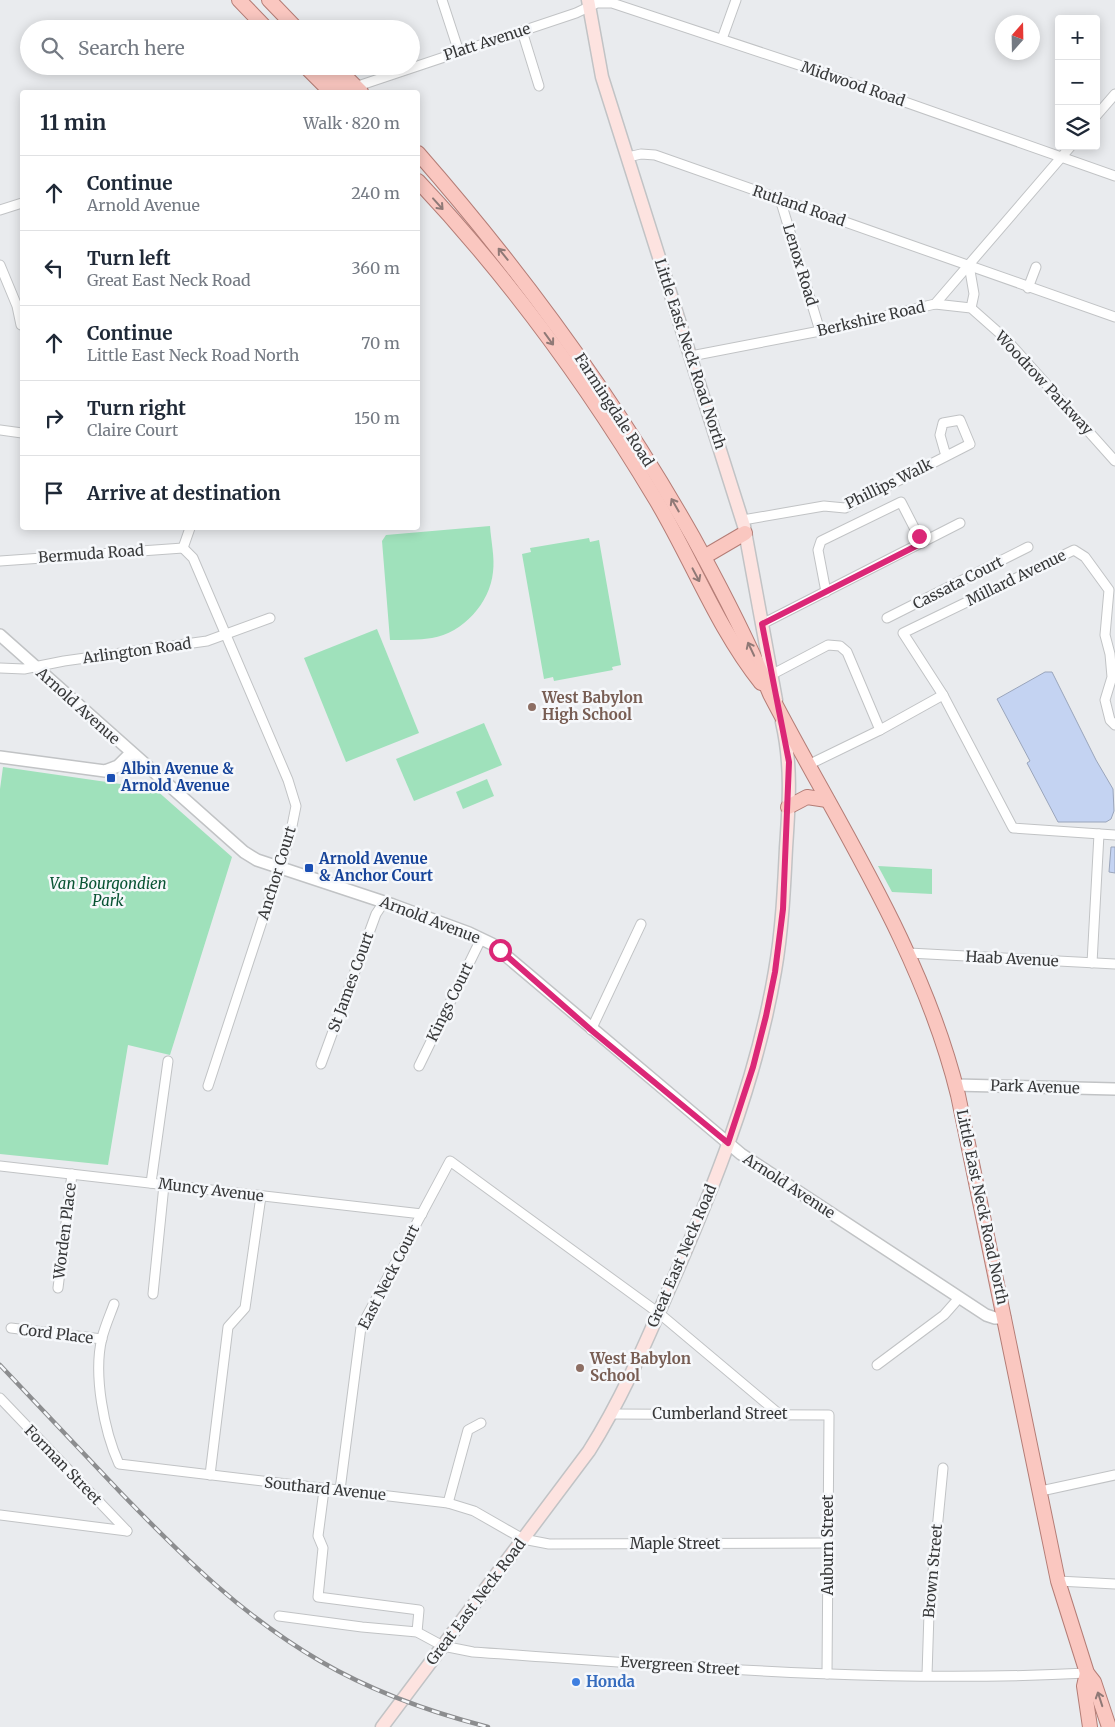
<!DOCTYPE html>
<html lang="en">
<head>
<meta charset="utf-8">
<style>
  body { margin:0; font-family:Merriweather,serif; background:#f2f2f3; color:#1f2937 }
  .controls { position:absolute; right:15px; top:15px; display:grid; overflow:hidden; border-radius:5px; box-shadow:0 2px 12px #0003 }
  .controls button { width:45px; height:45px; display:grid; place-items:center; padding:0; border:0; border-bottom:1px solid #e0e1e3; background:#fff; color:#1f2937; font:25px sans-serif }
  .compass { position:absolute; left:995px; top:15px; width:45px; height:45px; border-radius:50%; background:#fff; box-shadow:0 2px 12px #0003; rotate:20deg }
  .stop { position:absolute; width:15px; height:15px; margin:-11px; border:4px solid #db2777; border-radius:50%; background:#fff }
  .stop.end { background:#db2777; border-color:#fff; box-shadow:0 1px 5px #0008 }
  .list { margin:0; padding:0; list-style:none }
  h2 { display:flex; justify-content:space-between; align-items:center; height:65px; margin:0; padding:0 20px; font-size:21px }
  h2 small { font-size:16px; font-weight:400; color:#747a83 }
  .list li { display:grid; grid-template-columns:32px 1fr auto; gap:15px; align-items:center; box-sizing:border-box; height:75px; padding:0 20px; border-top:1px solid #e0e1e3 }
  .list b { display:block; font-size:19px; white-space:nowrap }
  .list p { margin:0; font-size:16px; white-space:nowrap; color:#747a83 }
  .list em { font-size:16px; font-style:normal; color:#747a83 }
  .icon { flex:none; width:28px; height:28px; fill:none; stroke:currentColor; stroke-width:2; stroke-linecap:round; stroke-linejoin:round }
  .map { position:relative; flex:none; width:1115px; height:1727px; overflow:hidden }
  .search { position:absolute; background:#fff; box-shadow:0 2px 12px #0003; left:20px; top:20px; width:400px; height:55px; display:flex; align-items:center; gap:12px; box-sizing:border-box; padding:0 18px; border-radius:28px; color:#747a83; font-size:19px }
  .panel { position:absolute; background:#fff; box-shadow:0 2px 12px #0003; left:20px; top:90px; width:400px; height:440px; border-radius:5px }
  .map>svg:first-child { display:block }
  .green { fill:#9fe1bb }
  .water { fill:#c4d3f2; stroke:#9aa5bb }
  .lines { fill:none; stroke-linecap:round; stroke-linejoin:round }
  .minor-casing { stroke:#c1c3c5; stroke-width:11 }
  .tertiary-casing { stroke:#c1c3c5; stroke-width:14 }
  .secondary-casing { stroke:#c1c3c5; stroke-width:15 }
  .primary-casing { stroke:#b47d76; stroke-width:16 }
  .minor { stroke:#fff; stroke-width:9 }
  .tertiary { stroke:#fff; stroke-width:11 }
  .secondary { stroke:#fde3e0; stroke-width:12 }
  .primary { stroke:#fac7c0; stroke-width:14 }
  .rail-casing { stroke:#8c8d8f; stroke-width:4.5 }
  .rail { stroke:#f6f8fb; stroke-width:2.5; stroke-dasharray:8; stroke-linecap:butt }
  .oneway { stroke:#8f7976 }
  .route { stroke:#db2777; stroke-width:6 }
  .education-dot { fill:#8d6e63; stroke:#f6f8fb; stroke-width:2 }
  .transit-dot { fill:#1a4fb4; stroke:#f6f8fb; stroke-width:2 }
  .shop-dot { fill:#3f7fe0; stroke:#f6f8fb; stroke-width:2 }
  .labels { text-anchor:middle; stroke-width:5; stroke-linejoin:round; paint-order:stroke }
  .street-label { font-size:15px; fill:#38393a; stroke:#f6f8fb }
  .education-label { font-size:15px; font-weight:bold; fill:#785e54; stroke:#f6f8fb; text-anchor:start }
  .transit-label { font-size:15px; font-weight:bold; fill:#164399; stroke:#f6f8fb; text-anchor:start }
  .park-label { font-size:15px; font-style:italic; fill:#085333; stroke:#f6f8fb }
  .shop-label { font-size:15px; font-weight:bold; fill:#366cbe; stroke:#f6f8fb; text-anchor:start }
</style>
</head>
<body>
<div class="map">
<svg width="1115" height="1727" viewBox="0 0 1115 1727">
  <rect width="100%" height="100%" fill="#e9ebee"/>
  <!-- green -->
  <g class="green">
    <path d="M490,526C491,541 495,558 493,572C490,603 463,633 432,638C419,640 404,640 390,640L382,541L386,535Z"/>
    <path d="M589,538L590,542L599,540L621,665L612,667L613,670L554,681L553,677L544,679L522,554L531,552L530,548Z"/>
    <path d="M377,629L419,733L346,762L304,658Z"/>
    <path d="M484,723L502,765L414,801L396,759Z"/>
    <path d="M3,767L155,789L232,857L170,1055L128,1045L108,1165L0,1154V789Z"/>
    <path d="M487,779L494,796L463,809L456,792Z"/>
    <path d="M878,866L932,869V894L892,892Z"/>
  </g>
  <!-- water -->
  <g class="water">
    <path d="M1045,672H1052L1096,760L1113,789L1114,811L1111,819L1106,822H1058L1027,763L1030,761L997,699Z"/>
    <path d="M1111,847H1115V873L1109,872Z"/>
  </g>
  <g class="lines">
    <!-- minor casing -->
    <g class="minor-casing">
      <g id="minor">
        <path d="M442,0L459,52"/>
        <path d="M522,31L539,86"/>
        <path d="M722,39L736,0"/>
        <path d="M352,88L576,13L597,3H612L814,70L1115,176"/>
        <path d="M1096,116L1115,94"/>
        <path d="M628,157L641,154L655,155L1115,317"/>
        <path d="M780,199L820,331"/>
        <path d="M0,210L22,203"/>
        <path d="M0,265L17,306L21,325"/>
        <path d="M969,265L974,294L971,308"/>
        <path d="M1028,288L1036,267"/>
        <path d="M935,304L971,308L1006,339L1115,461"/>
        <path d="M691,356L820,331L935,304L1071,146"/>
        <path d="M0,430L22,433"/>
        <path d="M743,520L824,506L845,508L970,444L960,420L943,423L940,435L946,456"/>
        <path d="M183,548L193,558L288,780L296,806L290,836L208,1086"/>
        <path d="M183,548L190,528"/>
        <path d="M0,561L183,548"/>
        <path d="M826,592L818,550L821,541L901,502L922,543"/>
        <path d="M887,618L1028,547"/>
        <path d="M762,624L960,523"/>
        <path d="M0,668L24,669L64,661L207,641L270,618"/>
        <path d="M771,675L828,645L840,646L847,652L880,730"/>
        <path d="M1115,725L1110,720L1105,700L1112,677L1110,654L1105,635L1109,590L1085,557L1074,550L903,633L943,695L1013,828L1115,835"/>
        <path d="M808,765L880,730L943,695"/>
        <path d="M909,953L1115,964"/>
        <path d="M1092,963L1099,834"/>
        <path d="M591,1030L641,924"/>
        <path d="M321,1064L376,914L384,902"/>
        <path d="M419,1066L481,939"/>
        <path d="M0,1166L422,1214"/>
        <path d="M151,1183L168,1061"/>
        <path d="M58,1288L72,1174"/>
        <path d="M153,1294L164,1185"/>
        <path d="M114,1304C110,1315 105,1326 102,1338C93,1374 104,1431 119,1464L448,1503L474,1511L523,1539L549,1544L828,1543"/>
        <path d="M11,1328L102,1339"/>
        <path d="M877,1365L944,1315L959,1298"/>
        <path d="M0,1398L127,1531"/>
        <path d="M612,1414L829,1415L827,1674"/>
        <path d="M210,1475L228,1327L245,1308L261,1196"/>
        <path d="M324,1490L318,1536L323,1548L318,1597L419,1610L417,1632"/>
        <path d="M340,1490L361,1327L450,1161L660,1314L779,1414"/>
        <path d="M1041,1491L1115,1475"/>
        <path d="M448,1503L468,1430L481,1423"/>
        <path d="M0,1515L127,1531"/>
        <path d="M1058,1581L1115,1584"/>
        <path d="M279,1616L362,1627L417,1632L443,1646L473,1652C677,1666 882,1684 1087,1673"/>
        <path d="M927,1675L929,1613L943,1468"/>
      </g>
    </g>
    <!-- tertiary casing -->
    <g class="tertiary-casing">
      <g id="tertiary">
        <path d="M0,635L244,852L257,860L393,905L469,933L492,944L741,1154L986,1315L995,1318H1005"/>
        <path d="M0,757L105,771L118,766L131,753"/>
        <path d="M955,1085L1115,1089"/>
      </g>
    </g>
    <!-- secondary casing -->
    <g class="secondary-casing">
      <g id="secondary">
        <path d="M588,0L602,77L744,526L776,700"/>
        <path d="M382,1727L589,1451C620,1402 643,1349 666,1296C712,1192 756,1084 775,971C782,931 784,890 786,848C789,805 792,764 782,722"/>
      </g>
    </g>
    <!-- primary casing -->
    <g class="primary-casing">
      <g id="primary">
        <path d="M239,0L267,29"/>
        <path d="M269,0L297,29"/>
        <path d="M305,66L331,92"/>
        <path d="M320,66L345,92"/>
        <path d="M335,66L361,92"/>
        <path d="M418,153C522,272 615,399 693,537C721,588 748,639 770,694C838,825 922,949 958,1095L1058,1581L1087,1673L1094,1682L1109,1727"/>
        <path d="M418,181C509,278 588,386 656,500C692,560 717,628 761,683"/>
        <path d="M704,557L745,533"/>
        <path d="M788,807L807,797L827,800"/>
        <path d="M1087,1673L1084,1686L1090,1727"/>
      </g>
    </g>
    <!-- minor -->
    <use href="#minor" class="minor"/>
    <!-- tertiary -->
    <use href="#tertiary" class="tertiary"/>
    <!-- secondary -->
    <use href="#secondary" class="secondary"/>
    <!-- primary -->
    <use href="#primary" class="primary"/>
    <!-- rail casing -->
    <g class="rail-casing">
      <path id="rail" d="M0,1365C41,1408 81,1451 122,1494C183,1557 244,1617 320,1661C373,1692 430,1712 488,1727"/>
    </g>
    <!-- rail -->
    <use href="#rail" class="rail"/>
  </g>
  <!-- one-way arrows -->
  <defs><path id="oneway-shaft" d="M-6 0H5M1.5-3L5.5 0L1.5 3" fill="none" stroke-width="1.6" stroke-linecap="round" stroke-linejoin="round" transform="scale(1.25)"/></defs>
  <g class="oneway">
    <use href="#oneway-shaft" transform="translate(438 204) rotate(48)"/>
    <use href="#oneway-shaft" transform="translate(503 254) rotate(-129)"/>
    <use href="#oneway-shaft" transform="translate(549 339) rotate(54)"/>
    <use href="#oneway-shaft" transform="translate(675 505) rotate(-120)"/>
    <use href="#oneway-shaft" transform="translate(696 575) rotate(62)"/>
    <use href="#oneway-shaft" transform="translate(751 649) rotate(-115)"/>
    <use href="#oneway-shaft" transform="translate(1100 1699) rotate(-108)"/>
  </g>
  <g class="lines">
    <!-- route -->
    <path class="route" d="M500,950L591,1030L728,1143L753,1067L766,1016L775,972L783,909L789,762L762,624L922,543L919,536"/>
  </g>
  <!-- markers -->
  <g class="education-dot">
    <circle cx="532" cy="707" r="5"/>
    <circle cx="580" cy="1368" r="5"/>
  </g>
  <g class="transit-dot">
    <rect x="106" y="773" width="10" height="10" rx="2.5"/>
    <rect x="304" y="863" width="10" height="10" rx="2.5"/>
  </g>
  <circle class="shop-dot" cx="576" cy="1682" r="5"/>
  <g class="labels">
    <!-- street labels -->
    <g class="street-label">
      <text transform="translate(487 42) rotate(-18)" y="5">Platt Avenue</text>
      <text transform="translate(853 84) rotate(19)" y="5">Midwood Road</text>
      <text transform="translate(799 206) rotate(19)" y="5">Rutland Road</text>
      <text transform="translate(800 265) rotate(73)" y="5">Lenox Road</text>
      <text transform="translate(871 319) rotate(-13)" y="5">Berkshire Road</text>
      <text transform="translate(690 354) rotate(72)" y="5">Little East Neck Road North</text>
      <text transform="translate(1044 383) rotate(47)" y="5">Woodrow Parkway</text>
      <text transform="translate(614 410) rotate(57)" y="5">Farmingdale Road</text>
      <text transform="translate(889 484) rotate(-26)" y="5">Phillips Walk</text>
      <text transform="translate(91 554) rotate(-4)" y="5">Bermuda Road</text>
      <text transform="translate(1016 578) rotate(-26)" y="5">Millard Avenue</text>
      <text transform="translate(958 583) rotate(-27)" y="5">Cassata Court</text>
      <text transform="translate(137 651) rotate(-8)" y="5">Arlington Road</text>
      <text transform="translate(78 706) rotate(42)" y="5">Arnold Avenue</text>
      <text transform="translate(277 873) rotate(-73)" y="5">Anchor Court</text>
      <text transform="translate(430 920) rotate(21)" y="5">Arnold Avenue</text>
      <text transform="translate(1012 959) rotate(3)" y="5">Haab Avenue</text>
      <text transform="translate(351 982) rotate(-70)" y="5">St James Court</text>
      <text transform="translate(450 1002) rotate(-64)" y="5">Kings Court</text>
      <text transform="translate(1035 1087) rotate(2)" y="5">Park Avenue</text>
      <text transform="translate(789 1186) rotate(33)" y="5">Arnold Avenue</text>
      <text transform="translate(211 1190) rotate(7)" y="5">Muncy Avenue</text>
      <text transform="translate(982 1207) rotate(78)" y="5">Little East Neck Road North</text>
      <text transform="translate(65 1231) rotate(-83)" y="5">Worden Place</text>
      <text transform="translate(682 1256) rotate(-67)" y="5">Great East Neck Road</text>
      <text transform="translate(389 1277) rotate(-63)" y="5">East Neck Court</text>
      <text transform="translate(56 1334) rotate(7)" y="5">Cord Place</text>
      <text x="720" y="1419">Cumberland Street</text>
      <text transform="translate(63 1465) rotate(46)" y="5">Forman Street</text>
      <text transform="translate(325 1489) rotate(6)" y="5">Southard Avenue</text>
      <text x="675" y="1549">Maple Street</text>
      <text transform="translate(828 1545) rotate(-90)" y="5">Auburn Street</text>
      <text transform="translate(933 1571) rotate(-85)" y="5">Brown Street</text>
      <text transform="translate(476 1602) rotate(-53)" y="5">Great East Neck Road</text>
      <text transform="translate(680 1666) rotate(4)" y="5">Evergreen Street</text>
    </g>
    <!-- education labels -->
    <g class="education-label">
      <text x="542" y="703">West Babylon<tspan x="542" dy="17">High School</tspan></text>
      <text x="590" y="1364">West Babylon<tspan x="590" dy="17">School</tspan></text>
    </g>
    <!-- transit labels -->
    <g class="transit-label">
      <text x="121" y="774">Albin Avenue &amp;<tspan x="121" dy="17">Arnold Avenue</tspan></text>
      <text x="319" y="864">Arnold Avenue<tspan x="319" dy="17">&amp; Anchor Court</tspan></text>
    </g>
    <!-- park labels -->
    <g class="park-label">
      <text x="108" y="889">Van Bourgondien<tspan x="108" dy="17">Park</tspan></text>
    </g>
    <!-- shop labels -->
    <g class="shop-label">
      <text x="586" y="1687">Honda</text>
    </g>
  </g>
</svg>
<div class="controls">
<button>+</button>
<button>−</button>
<button><svg class="icon" aria-label="layers" viewBox="0 0 24 24"><path d="M12 4l9 5-9 5-9-5zM3 14l9 5 9-5"/></svg></button>
</div>
<svg class="compass" viewBox="-18 -18 36 36"><path d="M0-13l5 13h-10z" fill="#e53935"/><path d="M0 13l5-13h-10z" fill="#747a83"/></svg>
<div class="stop" style="left:500px;top:950px"></div>
<div class="stop end" style="left:919px;top:536px"></div>
<div class="search"><svg class="icon" aria-label="search" viewBox="0 0 24 24"><circle cx="10" cy="10" r="6"/><path d="M15 15l6 6"/></svg>Search here</div>
<section class="panel">
<h2>11 min<small>Walk · 820 m</small></h2>
<ul class="list">
<li><svg class="icon" aria-label="ahead" viewBox="0 0 24 24"><path d="M12 20V5M6 11l6-6 6 6"/></svg><div><b>Continue</b><p>Arnold Avenue</p></div><em>240 m</em></li>
<li><svg class="icon" aria-label="left" viewBox="0 0 24 24"><path d="M17 20v-9H6M10 6l-5 5 5 5"/></svg><div><b>Turn left</b><p>Great East Neck Road</p></div><em>360 m</em></li>
<li><svg class="icon" aria-label="ahead" viewBox="0 0 24 24"><path d="M12 20V5M6 11l6-6 6 6"/></svg><div><b>Continue</b><p>Little East Neck Road North</p></div><em>70 m</em></li>
<li><svg class="icon" aria-label="right" viewBox="0 0 24 24"><path d="M7 20v-9h11M14 6l5 5-5 5"/></svg><div><b>Turn right</b><p>Claire Court</p></div><em>150 m</em></li>
<li><svg class="icon" aria-label="arrive" viewBox="0 0 24 24"><path d="M6 21V4h12l-3 4 3 4H6"/></svg><div><b>Arrive at destination</b></div></li>
</ul>
</section>
</div>
</body>
</html>
